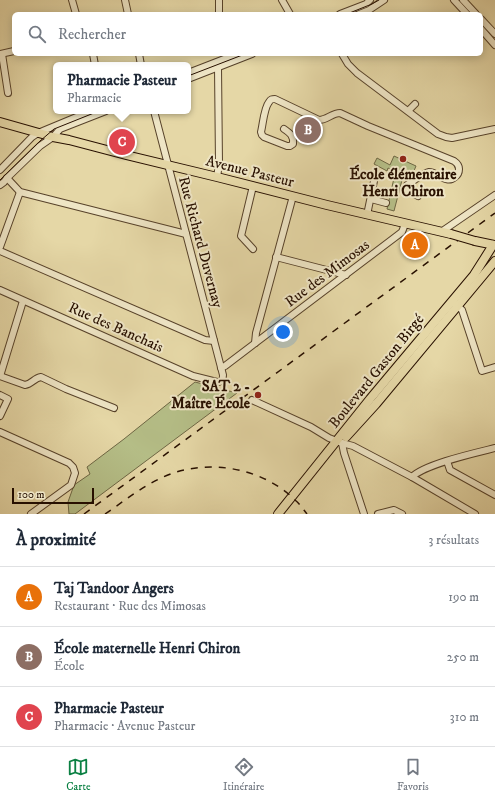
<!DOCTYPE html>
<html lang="fr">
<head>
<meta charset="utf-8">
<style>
  body { margin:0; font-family:"IM FELL DW Pica",serif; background:#f2f2f3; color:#1f2937 }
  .scale { position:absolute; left:12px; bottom:10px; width:82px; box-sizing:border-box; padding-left:4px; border:2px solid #281000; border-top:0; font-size:11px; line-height:14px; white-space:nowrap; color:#281000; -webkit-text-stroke:3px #eee5c5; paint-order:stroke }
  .you { position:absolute; left:283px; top:332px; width:14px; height:14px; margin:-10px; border:3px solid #fff; border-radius:50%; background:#1a73e8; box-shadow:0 0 0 6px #1a73e833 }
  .badge { display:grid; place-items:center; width:26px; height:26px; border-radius:50%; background:#0b8043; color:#fff; font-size:13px; font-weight:700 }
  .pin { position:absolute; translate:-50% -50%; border:2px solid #fff; box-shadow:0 1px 4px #0006 }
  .popup { position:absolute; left:53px; top:62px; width:138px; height:52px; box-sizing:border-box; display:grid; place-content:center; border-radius:6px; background:#fff; filter:drop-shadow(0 1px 3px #0005); font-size:13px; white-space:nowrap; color:#747a83 }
  .popup b { font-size:15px; color:#1f2937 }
  .popup::after { content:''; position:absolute; left:50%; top:100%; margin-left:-8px; border:8px solid transparent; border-top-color:#fff }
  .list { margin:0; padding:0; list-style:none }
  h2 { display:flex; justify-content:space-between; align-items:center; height:52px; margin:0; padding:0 16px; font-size:17px }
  h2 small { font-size:13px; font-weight:400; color:#747a83 }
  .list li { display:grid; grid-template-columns:26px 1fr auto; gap:12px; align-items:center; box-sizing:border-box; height:60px; padding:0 16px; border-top:1px solid #e0e1e3 }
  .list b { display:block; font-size:15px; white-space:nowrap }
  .list p { margin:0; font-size:13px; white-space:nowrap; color:#747a83 }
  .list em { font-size:13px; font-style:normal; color:#747a83 }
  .icon { flex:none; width:22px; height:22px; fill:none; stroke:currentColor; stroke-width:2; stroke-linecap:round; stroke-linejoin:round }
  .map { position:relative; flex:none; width:495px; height:514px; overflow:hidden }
  .search { position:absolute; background:#fff; box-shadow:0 2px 10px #0003; left:12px; right:12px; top:12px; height:44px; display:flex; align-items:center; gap:10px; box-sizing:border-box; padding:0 14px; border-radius:6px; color:#747a83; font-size:15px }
  .sheet { height:232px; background:#fff }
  nav { display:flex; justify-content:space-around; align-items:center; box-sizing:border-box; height:56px; border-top:1px solid #e0e1e3; background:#fff; font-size:11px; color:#747a83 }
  nav a { display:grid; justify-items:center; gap:2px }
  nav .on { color:#0b8043 }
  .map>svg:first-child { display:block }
  .green { fill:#b5be87; stroke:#6e6744 }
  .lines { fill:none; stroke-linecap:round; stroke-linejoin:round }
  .minor-casing { stroke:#57422a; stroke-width:8 }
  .major-casing { stroke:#281000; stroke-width:10 }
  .minor { stroke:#eee5c5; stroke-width:6 }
  .major { stroke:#e5d7a6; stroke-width:8 }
  .tram { stroke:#281000; stroke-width:1 }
  .rail { stroke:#281000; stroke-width:1.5; stroke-dasharray:7 7; stroke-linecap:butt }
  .major-bridge-casing { stroke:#281000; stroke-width:10; stroke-linecap:butt }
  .major-bridge { stroke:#e5d7a6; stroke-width:8 }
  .poi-dot { fill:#8f2418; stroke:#eee5c5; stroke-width:1.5 }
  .labels { text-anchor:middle; stroke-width:4; stroke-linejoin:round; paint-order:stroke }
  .street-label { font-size:15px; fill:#281000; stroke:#eee5c5 }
  .poi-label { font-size:15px; font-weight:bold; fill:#281000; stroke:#eee5c5 }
</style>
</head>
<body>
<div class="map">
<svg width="495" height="514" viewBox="0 0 495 514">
  <rect width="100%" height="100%" fill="#e5d7a6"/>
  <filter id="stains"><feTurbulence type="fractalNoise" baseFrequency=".005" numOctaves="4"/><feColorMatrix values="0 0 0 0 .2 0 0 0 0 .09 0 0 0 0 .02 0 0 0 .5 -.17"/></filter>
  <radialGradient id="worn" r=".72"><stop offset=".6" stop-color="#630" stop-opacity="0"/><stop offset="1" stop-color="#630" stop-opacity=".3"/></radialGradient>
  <!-- green -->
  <g class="green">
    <path d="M394,156L416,166L411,178L388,168L387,171L374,164L377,158L390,165Z"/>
    <path d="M394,178L402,180L394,211L387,209Z"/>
    <path d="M195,382L237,393L75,514H69L68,502L74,485L90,474L87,467L124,439Z"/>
  </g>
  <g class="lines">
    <!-- minor casing -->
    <g class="minor-casing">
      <g id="minor">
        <path d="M72,0L76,14"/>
        <path d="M125,0L128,14"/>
        <path d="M219,0V14"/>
        <path d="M282,0L290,14"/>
        <path d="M454,0L467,14"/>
        <path d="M463,0L476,14"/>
        <path d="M340,14L366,4L370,0"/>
        <path d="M359,14L369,10L384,0"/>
        <path d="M481,19L495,34"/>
        <path d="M481,29L495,45"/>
        <path d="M0,54L14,51"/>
        <path d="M2,54L8,93"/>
        <path d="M93,54L95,65"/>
        <path d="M139,54L141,65"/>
        <path d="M342,54L348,64L357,73L438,134L446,137L452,138L495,129"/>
        <path d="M188,73L237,54"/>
        <path d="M188,79L252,54"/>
        <path d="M408,111L415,104"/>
        <path d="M284,129C290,133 294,136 293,144L290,146H287L264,137L262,135L261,132C263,124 264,108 269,102C271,99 272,99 275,99L319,120C327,120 332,113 340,113L368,126L454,161C457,163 459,165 459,169C459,172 458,175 455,177C446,185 438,172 429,172C423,173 412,182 407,185L406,188L407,190L418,196"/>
        <path d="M0,170L32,137L38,133L91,111"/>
        <path d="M217,177L219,164L218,67"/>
        <path d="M7,178L20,192L186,234"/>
        <path d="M0,185L4,182L7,178L40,146L53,137L60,129L106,111"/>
        <path d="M371,199L386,203"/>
        <path d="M367,215L374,181"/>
        <path d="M441,232L495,195"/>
        <path d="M0,247L20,192"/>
        <path d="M253,249L241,236L253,186"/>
        <path d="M0,251L205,340L214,341"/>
        <path d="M276,257L346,275"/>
        <path d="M0,290L193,376L217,382C222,382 223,380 223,375L154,111"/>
        <path d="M454,303L462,310L482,371L495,367"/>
        <path d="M255,343L256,333L293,196"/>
        <path d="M221,368L225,366L402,232L405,224"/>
        <path d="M0,376L25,385C32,384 34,378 41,377L66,389L114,408"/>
        <path d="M0,376L23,301"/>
        <path d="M0,395L8,399L0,416"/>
        <path d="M252,400L311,427L329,438L342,443L353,446L412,477L475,514"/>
        <path d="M0,432L69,463L73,467L75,473L71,485L31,514"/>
        <path d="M342,443L344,453L364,514"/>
        <path d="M447,461L450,470L495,495"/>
        <path d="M412,477C425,464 475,453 495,448"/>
        <path d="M378,514L394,510L402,514"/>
      </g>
    </g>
    <!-- major casing -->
    <g class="major-casing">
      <g id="major">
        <path d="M0,122L53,137L69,140L126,155L217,177L327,205L451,234"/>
        <path d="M475,241L495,245"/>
        <path d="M346,437L376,404L495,261"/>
        <path d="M278,514L370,399L474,275L493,245"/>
      </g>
    </g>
    <!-- minor -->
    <use href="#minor" class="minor"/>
    <!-- major -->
    <use href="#major" class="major"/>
    <!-- tram -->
    <g class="tram">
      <path d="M347,14L372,4L379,0"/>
      <path d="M188,76L245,54"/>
      <path d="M0,180L40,141L54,129L99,111"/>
    </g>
    <!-- rail -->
    <g class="rail">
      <path d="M84,514L495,213"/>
      <path d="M105,514C123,502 140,488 159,479C202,457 261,466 295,500C300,504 303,509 307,514"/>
    </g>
    <!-- major-bridge casing -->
    <g class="major-bridge-casing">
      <path id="major-bridge" d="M451,234L475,241"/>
    </g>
    <!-- major-bridge -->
    <use href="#major-bridge" class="major-bridge"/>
  </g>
  <!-- markers -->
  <g class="poi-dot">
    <circle cx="403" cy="159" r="4"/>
    <circle cx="258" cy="395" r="4"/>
  </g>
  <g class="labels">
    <!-- street labels -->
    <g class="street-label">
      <text transform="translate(250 171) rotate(14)" y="5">Avenue Pasteur</text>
      <text transform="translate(201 242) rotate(75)" y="5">Rue Richard Duvernay</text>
      <text transform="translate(327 273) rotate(-37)" y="5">Rue des Mimosas</text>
      <text transform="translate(116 327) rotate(24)" y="5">Rue des Banchais</text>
      <text transform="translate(376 371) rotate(-51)" y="5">Boulevard Gaston Birgé</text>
    </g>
    <!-- poi labels -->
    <g class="poi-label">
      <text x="403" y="179">École élémentaire<tspan x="403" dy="17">Henri Chiron</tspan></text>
      <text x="250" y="391" text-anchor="end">SAT 2 -<tspan x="250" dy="17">Maître École</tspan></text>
    </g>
  </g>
  <rect width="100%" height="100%" filter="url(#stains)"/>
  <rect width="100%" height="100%" fill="url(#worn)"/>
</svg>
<div class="scale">100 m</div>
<div class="you"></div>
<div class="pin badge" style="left:415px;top:245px;background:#e8710a">A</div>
<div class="pin badge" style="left:308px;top:130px;background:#8d6e63">B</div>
<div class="pin badge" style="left:122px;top:142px;background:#e0444e">C</div>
<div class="popup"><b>Pharmacie Pasteur</b>Pharmacie</div>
<div class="search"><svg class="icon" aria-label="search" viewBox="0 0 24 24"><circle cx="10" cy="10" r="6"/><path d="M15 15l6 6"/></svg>Rechercher</div>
</div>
<section class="sheet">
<h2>À proximité<small>3 résultats</small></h2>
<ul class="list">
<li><span class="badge" style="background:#e8710a">A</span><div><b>Taj Tandoor Angers</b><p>Restaurant · Rue des Mimosas</p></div><em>190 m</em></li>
<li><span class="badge" style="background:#8d6e63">B</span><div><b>École maternelle Henri Chiron</b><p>École</p></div><em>250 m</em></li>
<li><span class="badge" style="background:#e0444e">C</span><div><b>Pharmacie Pasteur</b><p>Pharmacie · Avenue Pasteur</p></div><em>310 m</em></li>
</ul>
</section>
<nav>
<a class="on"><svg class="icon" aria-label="map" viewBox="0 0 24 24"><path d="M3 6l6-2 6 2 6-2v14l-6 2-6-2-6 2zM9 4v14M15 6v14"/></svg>Carte</a>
<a><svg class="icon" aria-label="directions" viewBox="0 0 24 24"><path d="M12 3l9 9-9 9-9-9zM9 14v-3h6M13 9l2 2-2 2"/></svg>Itinéraire</a>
<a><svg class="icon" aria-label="saved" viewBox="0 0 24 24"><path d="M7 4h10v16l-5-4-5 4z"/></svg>Favoris</a>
</nav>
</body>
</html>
